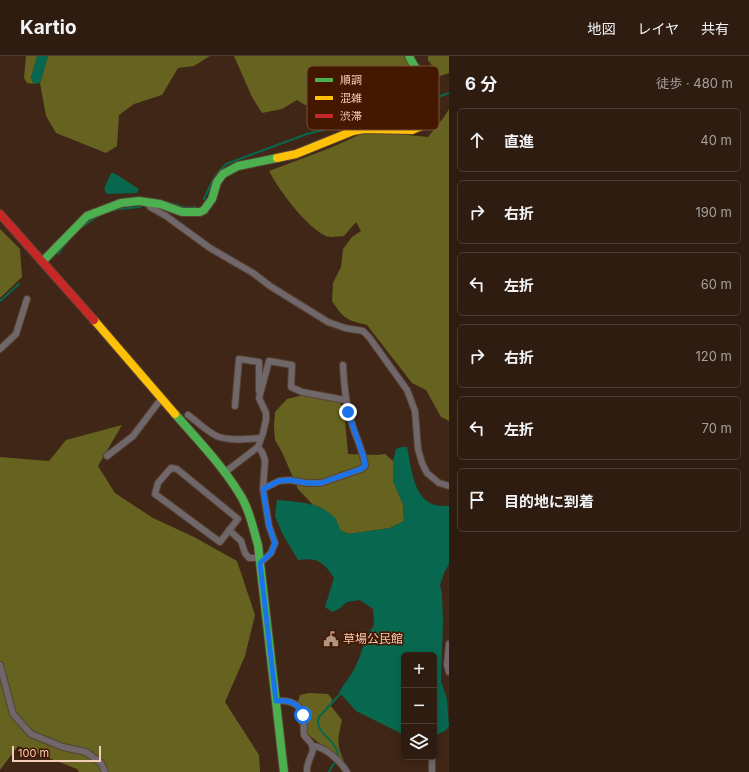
<!DOCTYPE html>
<html lang="ja">
<head>
<meta charset="utf-8">
<style>
  body { margin:0; font-family:Inter,"Noto Sans JP",sans-serif; background:#372519; color:#f1f3f6 }
  .controls { position:absolute; right:12px; bottom:12px; display:grid; overflow:hidden; border-radius:6px; box-shadow:0 2px 10px #0003 }
  .controls button { width:36px; height:36px; display:grid; place-items:center; padding:0; border:0; border-bottom:1px solid #4a3a30; background:#2f1c10; color:#f1f3f6; font:20px sans-serif }
  .scale { position:absolute; left:12px; bottom:10px; width:89px; box-sizing:border-box; padding-left:4px; border:2px solid #f2cdba; border-top:0; font-size:11px; line-height:14px; white-space:nowrap; color:#f2cdba; -webkit-text-stroke:3px #441800; paint-order:stroke }
  .stop { position:absolute; width:12px; height:12px; margin:-9px; border:3px solid #1a73e8; border-radius:50%; background:#fff }
  .stop.end { background:#1a73e8; border-color:#fff; box-shadow:0 1px 4px #0008 }
  .list { margin:0; padding:0; list-style:none }
  h2 { display:flex; justify-content:space-between; align-items:center; height:52px; margin:0; padding:0 16px; font-size:17px }
  h2 small { font-size:13px; font-weight:400; color:#a7a19f }
  .list li { display:grid; grid-template-columns:26px 1fr auto; gap:12px; align-items:center; box-sizing:border-box; height:64px; margin:0 8px 8px; padding:0 8px; border:1px solid #4a3a30; border-radius:6px }
  .list b { display:block; font-size:15px; white-space:nowrap }
  .list em { font-size:13px; font-style:normal; color:#a7a19f }
  .icon { flex:none; width:22px; height:22px; fill:none; stroke:currentColor; stroke-width:2; stroke-linecap:round; stroke-linejoin:round }
  .map { position:relative; flex:none; width:449px; height:716px; overflow:hidden }
  header { display:flex; align-items:center; gap:24px; box-sizing:border-box; height:56px; padding:0 20px; background:#2f1c10; border-bottom:1px solid #4a3a30 }
  header strong { font-size:19px }
  nav { display:flex; gap:22px; margin-inline-start:auto; font-size:14px }
  main { display:flex }
  aside { flex:1; background:#2f1c10 }
  .map>svg:first-child { display:block }
  .forest { fill:#666320 }
  .water { fill:#07684f }
  .lines { fill:none; stroke-linecap:round; stroke-linejoin:round }
  .stream { stroke:#07684f; stroke-width:2 }
  .street-casing { stroke:#584234; stroke-width:8 }
  .fast-casing { stroke:#584234; stroke-width:10 }
  .slow-casing { stroke:#584234; stroke-width:10 }
  .jam-casing { stroke:#584234; stroke-width:10 }
  .street { stroke:#6f676a; stroke-width:6 }
  .fast { stroke:#4caf50; stroke-width:8 }
  .slow { stroke:#ffc107; stroke-width:8 }
  .jam { stroke:#c62828; stroke-width:8 }
  .route { stroke:#1a73e8; stroke-width:5 }
  .labels { text-anchor:middle; stroke-width:3.5; stroke-linejoin:round; paint-order:stroke }
  .poi-label { font-size:12px; fill:#f2cdba; stroke:#441800; text-anchor:start }
  .key { fill:#441800; stroke:#784e38; stroke-width:1 }
  .key-label { font-size:11px; fill:#f2cdba }
</style>
</head>
<body>
<header>
<strong>Kartio</strong>
<nav><a>地図</a><a>レイヤ</a><a>共有</a></nav>
</header>
<main>
<div class="map">
<svg width="449" height="716" viewBox="0 0 449 716">
  <rect width="100%" height="100%" fill="#3f2616"/>
  <!-- forest -->
  <g class="forest">
    <path d="M26,0H37L31,22L34,28L27,27L24,22Z"/>
    <path d="M48,0H210L194,10L178,12L162,39L134,48L119,59L117,90L106,97L56,77L46,60L40,27Z"/>
    <path d="M234,0H412L430,34L418,47L380,45L365,31L339,36L305,49L297,44L282,53L262,57L252,41Z"/>
    <path d="M428,0H449V17L440,20L428,4Z"/>
    <path d="M449,53V365L441,361L426,334L412,327L367,269C346,264 343,262 332,245L333,227L341,211L343,193L352,181L361,175L356,166L344,180C339,180 330,182 326,180C306,171 279,134 269,115L330,92L368,75L428,81L444,61Z"/>
    <path d="M0,173L20,193L22,221L0,242Z"/>
    <path d="M321,338L340,346L345,365L348,398L377,399L385,398L393,405V425L403,448L404,465L390,472L349,478L340,474L335,462L320,451L313,449L298,433L282,396L275,384L274,370L275,356L287,343L303,339Z"/>
    <path d="M122,369L98,410L115,437L153,462L194,481L237,505L255,559L245,600L225,646L259,699L260,716H79L77,713L18,690L0,714V401L49,405L66,384Z"/>
    <path d="M309,637L328,638L332,643L331,650L342,664C338,682 336,688 344,705C333,697 300,676 297,664C294,656 298,646 300,639Z"/>
  </g>
  <!-- water -->
  <g class="water">
    <path d="M37,0H48L40,27L34,28L31,22Z"/>
    <path d="M111,117H114L139,133L137,137L107,138L104,133Z"/>
    <path d="M401,391H407C411,409 412,434 428,446C434,450 442,450 449,450V508L444,517L440,529L442,538L443,567L441,624L447,644L449,670L445,675L434,680V599H404V679L356,655L339,636L354,614L360,600L366,581L374,569L373,553L360,544L347,546L339,553L332,556L325,551L334,522C324,506 317,501 298,504L282,477L275,460L277,444C297,446 321,446 335,462C337,465 339,470 340,474L349,478L390,472L404,465L403,448L393,425V405L396,393Z"/>
  </g>
  <g class="lines">
    <!-- stream -->
    <g class="stream">
      <path d="M435,42L449,37"/>
      <path d="M204,143C210,129 215,118 226,108L307,78L330,72H341L350,68L364,46L375,43C379,46 384,50 389,52C400,55 420,46 431,43"/>
      <path d="M164,146C175,147 184,154 195,151"/>
      <path d="M110,155L118,153L140,151"/>
      <path d="M82,171L98,160"/>
      <path d="M58,198L68,185"/>
      <path d="M0,245L19,228"/>
      <path d="M329,716C331,711 338,704 338,699C337,683 313,677 319,661L341,637"/>
    </g>
    <!-- street casing -->
    <g class="street-casing">
      <g id="street">
        <path d="M147,146L150,151L166,160L210,192L253,217L270,230L328,266L345,272L363,275L369,281L407,334L415,355L418,393L422,407L427,417L439,427L449,430"/>
        <path d="M0,293L16,278L27,243"/>
        <path d="M235,350L239,303L259,306V335"/>
        <path d="M188,359C198,366 208,377 219,381C232,385 247,383 260,382"/>
        <path d="M258,391L262,396L265,404L263,433L269,470L275,487L271,497L260,507"/>
        <path d="M107,400L133,380L161,343"/>
        <path d="M171,412L177,413L238,463L220,486L155,438L158,427Z"/>
        <path d="M224,417L258,391L263,377L266,364V357L259,342L269,305L292,309L291,331L302,336L345,344"/>
        <path d="M263,433L279,425L290,424L307,427H321L361,413L365,410C364,397 357,384 353,371C346,351 344,331 343,309"/>
        <path d="M229,474L241,485L245,497L249,502H259"/>
        <path d="M449,588L447,609L449,616"/>
        <path d="M0,609L13,658L31,678L63,691L86,696L101,707L105,716"/>
        <path d="M276,645C287,644 300,646 303,660C305,666 303,672 304,679C306,683 313,687 313,692C313,699 306,706 307,716"/>
        <path d="M312,690C325,690 341,706 347,716"/>
        <path d="M432,716V701"/>
      </g>
    </g>
    <!-- fast casing -->
    <g class="fast-casing">
      <g id="fast">
        <path d="M409,0C416,17 438,36 433,55C431,60 428,65 425,69L419,71"/>
        <path d="M43,205L87,160L121,147L139,145L160,148L182,156H200L204,154L212,143L217,126L223,118L238,110L277,102"/>
        <path d="M175,358C197,383 221,408 239,437C249,452 253,472 258,489L284,716"/>
      </g>
    </g>
    <!-- slow casing -->
    <g class="slow-casing">
      <g id="slow">
        <path d="M277,102L296,98L353,75L365,73L412,74L419,71"/>
        <path d="M94,264L175,358"/>
      </g>
    </g>
    <!-- jam casing -->
    <g class="jam-casing">
      <path id="jam" d="M0,158L94,264"/>
    </g>
    <!-- street -->
    <use href="#street" class="street"/>
    <!-- fast -->
    <use href="#fast" class="fast"/>
    <!-- slow -->
    <use href="#slow" class="slow"/>
    <!-- jam -->
    <use href="#jam" class="jam"/>
  </g>
  <g class="lines">
    <!-- route -->
    <path class="route" d="M303,659C298,646 289,644 276,645L260,507L271,497L275,487L269,470L263,433L279,425L290,424L307,427H321L361,413L365,410L364,402L348,356"/>
  </g>
  <!-- icons -->
  <defs>
    <g id="civic-bare" transform="scale(1.2)"><path d="M-.6-6.5H3V-4.5H.6V-3L4-1V1h2V6H-6V1h2V-1L-.6-3ZM-1.2 2.5V6h2.4V2.5Z" fill="#b39381" stroke="#441800" stroke-width="2.5" paint-order="stroke"/></g>
  </defs>
  <g fill-rule="evenodd">
    <use href="#civic-bare" x="331" y="583"/>
  </g>
  <g class="labels">
    <!-- poi labels -->
    <g class="poi-label">
      <text x="343" y="587">草場公民館</text>
    </g>
  </g>
  <!-- legend -->
  <rect x="307" y="10" width="132" height="64" rx="6" class="key"/>
  <rect x="315" y="22" width="18" height="4" fill="#4caf50"/>
  <rect x="315" y="40" width="18" height="4" fill="#ffc107"/>
  <rect x="315" y="58" width="18" height="4" fill="#c62828"/>
  <g class="key-label">
    <text x="340" y="28">順調</text>
    <text x="340" y="46">混雑</text>
    <text x="340" y="64">渋滞</text>
  </g>
</svg>
<div class="controls">
<button>+</button>
<button>−</button>
<button><svg class="icon" aria-label="layers" viewBox="0 0 24 24"><path d="M12 4l9 5-9 5-9-5zM3 14l9 5 9-5"/></svg></button>
</div>
<div class="scale">100 m</div>
<div class="stop" style="left:303px;top:659px"></div>
<div class="stop end" style="left:348px;top:356px"></div>
</div>
<aside>
<h2>6 分<small>徒歩 · 480 m</small></h2>
<ul class="list">
<li><svg class="icon" aria-label="ahead" viewBox="0 0 24 24"><path d="M12 20V5M6 11l6-6 6 6"/></svg><div><b>直進</b></div><em>40 m</em></li>
<li><svg class="icon" aria-label="right" viewBox="0 0 24 24"><path d="M7 20v-9h11M14 6l5 5-5 5"/></svg><div><b>右折</b></div><em>190 m</em></li>
<li><svg class="icon" aria-label="left" viewBox="0 0 24 24"><path d="M17 20v-9H6M10 6l-5 5 5 5"/></svg><div><b>左折</b></div><em>60 m</em></li>
<li><svg class="icon" aria-label="right" viewBox="0 0 24 24"><path d="M7 20v-9h11M14 6l5 5-5 5"/></svg><div><b>右折</b></div><em>120 m</em></li>
<li><svg class="icon" aria-label="left" viewBox="0 0 24 24"><path d="M17 20v-9H6M10 6l-5 5 5 5"/></svg><div><b>左折</b></div><em>70 m</em></li>
<li><svg class="icon" aria-label="arrive" viewBox="0 0 24 24"><path d="M6 21V4h12l-3 4 3 4H6"/></svg><div><b>目的地に到着</b></div></li>
</ul>
</aside>
</main>
</body>
</html>
